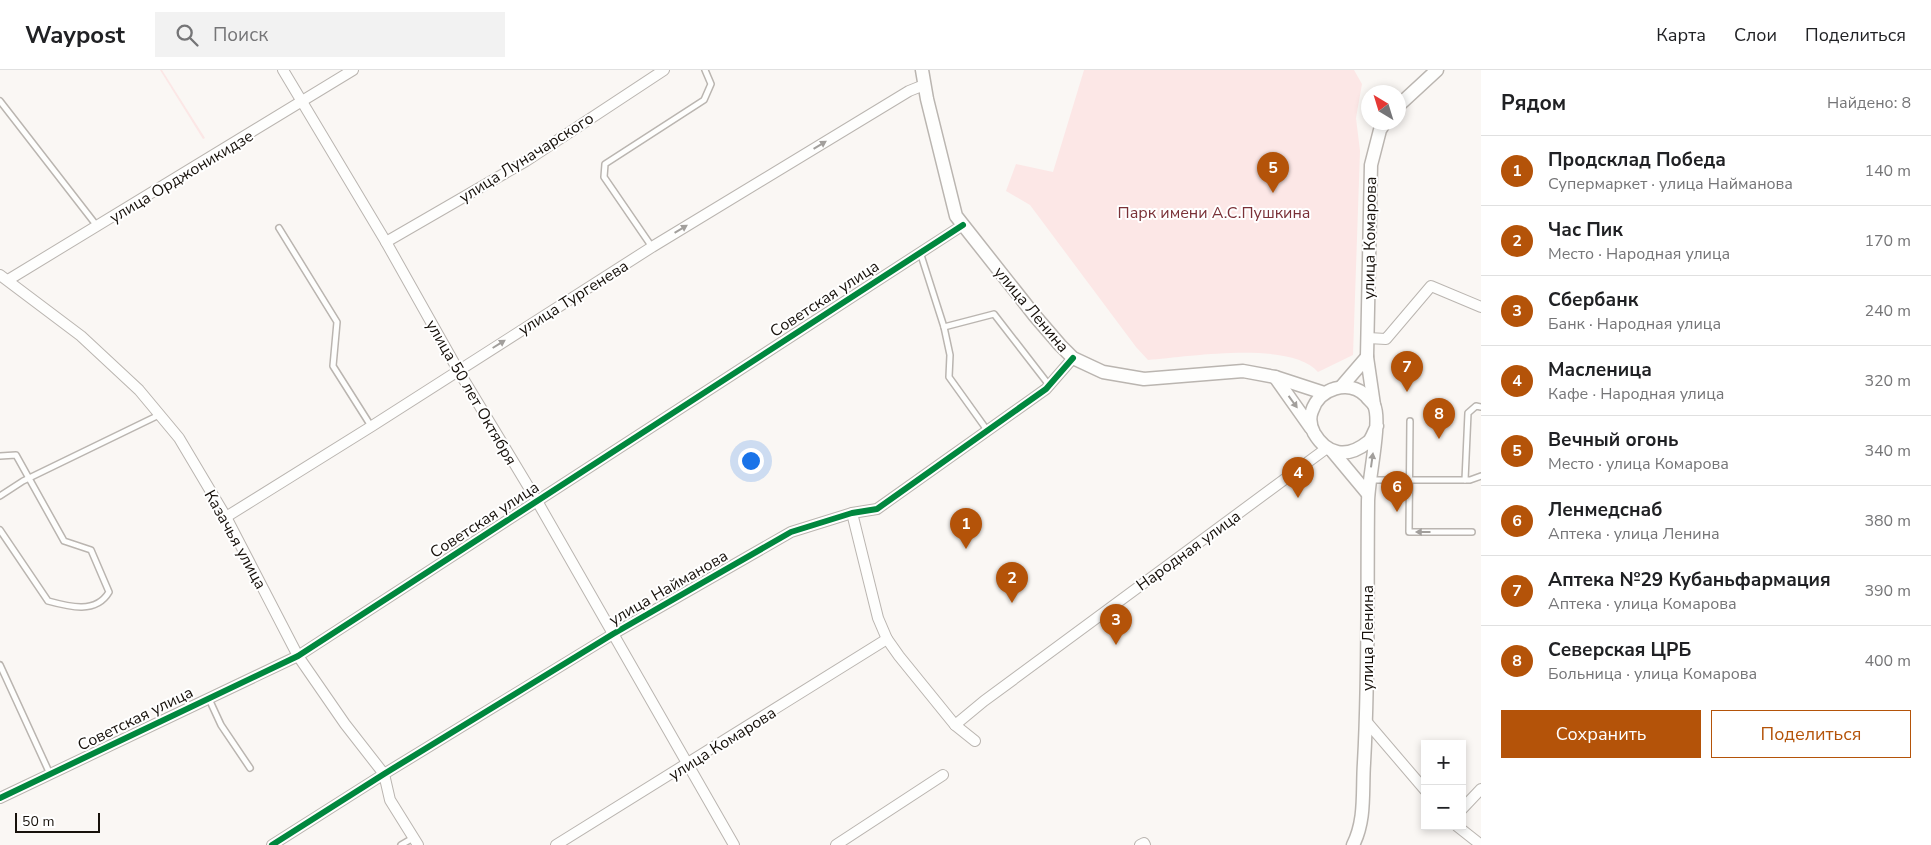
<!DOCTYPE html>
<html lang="ru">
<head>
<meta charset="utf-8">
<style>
  body { margin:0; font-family:"Nunito Sans",sans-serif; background:#f2f2f2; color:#202124 }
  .controls { position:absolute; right:15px; bottom:15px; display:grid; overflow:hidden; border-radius:0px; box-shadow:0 2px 8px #0003 }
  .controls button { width:45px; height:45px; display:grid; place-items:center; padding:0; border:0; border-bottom:1px solid #e0e0e0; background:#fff; color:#202124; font:25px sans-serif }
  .compass { position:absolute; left:1361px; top:15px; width:45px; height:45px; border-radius:50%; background:#fff; box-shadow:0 2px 8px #0003; rotate:322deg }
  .scale { position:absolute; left:15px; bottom:12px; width:85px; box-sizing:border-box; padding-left:5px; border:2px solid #17110b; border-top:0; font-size:14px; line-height:18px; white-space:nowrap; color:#17110b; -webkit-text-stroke:4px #fff; paint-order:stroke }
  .you { position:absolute; left:750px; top:390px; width:18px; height:18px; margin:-12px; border:4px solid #fff; border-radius:50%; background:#1a73e8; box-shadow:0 0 0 8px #1a73e833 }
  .badge { display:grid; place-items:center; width:32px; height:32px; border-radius:50%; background:#b45309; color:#fff; font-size:16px; font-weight:700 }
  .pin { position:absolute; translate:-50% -41px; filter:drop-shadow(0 1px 2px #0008) }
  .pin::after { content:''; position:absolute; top:26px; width:18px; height:15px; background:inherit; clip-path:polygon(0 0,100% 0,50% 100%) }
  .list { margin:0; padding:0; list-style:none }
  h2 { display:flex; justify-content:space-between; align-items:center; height:65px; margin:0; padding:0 20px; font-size:21px }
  h2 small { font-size:16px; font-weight:400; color:#757577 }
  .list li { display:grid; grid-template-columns:32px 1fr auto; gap:15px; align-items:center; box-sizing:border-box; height:70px; padding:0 20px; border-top:1px solid #e0e0e0 }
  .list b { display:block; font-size:19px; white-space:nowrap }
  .list p { margin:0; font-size:16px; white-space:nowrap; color:#757577 }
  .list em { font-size:16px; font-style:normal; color:#757577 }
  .actions { display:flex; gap:10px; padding:15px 20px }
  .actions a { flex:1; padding:11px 0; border:1px solid #b45309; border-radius:0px; text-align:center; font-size:18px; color:#b45309 }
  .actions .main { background:#b45309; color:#fff }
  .icon { flex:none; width:28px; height:28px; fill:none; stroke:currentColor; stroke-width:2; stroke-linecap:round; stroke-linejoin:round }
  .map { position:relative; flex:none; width:1481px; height:775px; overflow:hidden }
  header { display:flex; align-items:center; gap:30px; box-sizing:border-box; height:70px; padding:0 25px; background:#fff; border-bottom:1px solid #e0e0e0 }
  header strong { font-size:24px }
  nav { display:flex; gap:28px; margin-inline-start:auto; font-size:18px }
  .search { width:350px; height:45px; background:#f2f2f2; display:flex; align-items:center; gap:12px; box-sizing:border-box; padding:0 18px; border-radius:0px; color:#757577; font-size:19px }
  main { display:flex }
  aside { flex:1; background:#fff }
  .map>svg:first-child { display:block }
  .green { fill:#fce7e6 }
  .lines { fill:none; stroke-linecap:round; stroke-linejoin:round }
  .service-casing { stroke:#bab5b0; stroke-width:8 }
  .minor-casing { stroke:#bab5b0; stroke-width:12 }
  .tertiary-casing { stroke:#bab5b0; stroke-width:15 }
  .service { stroke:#fefefd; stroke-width:5 }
  .minor { stroke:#fefefd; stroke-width:10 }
  .tertiary { stroke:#fefefd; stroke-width:12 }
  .cycleway-casing { stroke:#fff; stroke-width:9 }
  .cycleway { stroke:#00873e; stroke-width:6 }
  .oneway { fill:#a29f9c }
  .labels { text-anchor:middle; stroke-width:4; stroke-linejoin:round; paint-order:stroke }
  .street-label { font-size:16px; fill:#17110b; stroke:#fff }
  .park-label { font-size:16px; fill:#7a3137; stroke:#fff }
</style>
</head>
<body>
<header>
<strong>Waypost</strong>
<div class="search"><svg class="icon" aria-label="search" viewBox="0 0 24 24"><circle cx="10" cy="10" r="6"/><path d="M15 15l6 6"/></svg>Поиск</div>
<nav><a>Карта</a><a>Слои</a><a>Поделиться</a></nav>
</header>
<main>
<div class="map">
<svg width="1481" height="775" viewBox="0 0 1481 775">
  <rect width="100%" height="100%" fill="#faf7f4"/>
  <!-- green -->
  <g class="green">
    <path d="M160,0H162L205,68L203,69Z"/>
    <path d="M1084,0H1354L1362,14L1356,48L1360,81L1353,285L1318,302C1291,270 1188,287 1148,290L1136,277L1030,135L1006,121L1016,94L1053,102Z"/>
  </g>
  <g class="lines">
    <!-- service casing -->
    <g class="service-casing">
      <g id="service">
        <path d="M0,31L97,156"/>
        <path d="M279,158L337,252L333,296L371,356"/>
        <path d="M652,177L604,107L605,94L704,30L711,14L705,0"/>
        <path d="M920,182L944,257L950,285L949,307L987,360"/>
        <path d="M944,257L994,244L1049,315"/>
        <path d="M1410,351L1409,462H1472"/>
        <path d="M0,386L16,385L64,471L91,480L109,522C96,544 70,537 48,531L0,460"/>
        <path d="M1370,410H1470L1481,406"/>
        <path d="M1465,410L1468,343L1476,336L1481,337"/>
        <path d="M0,426L23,411L159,345"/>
        <path d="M0,595L50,704"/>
        <path d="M209,629L221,655L250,698"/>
        <path d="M401,775L413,768"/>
      </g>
    </g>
    <!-- minor casing -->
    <g class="minor-casing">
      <g id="minor">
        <path d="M283,0L386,172L458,300L537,431L734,775"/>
        <path d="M386,172L526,91L664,0"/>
        <path d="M0,205L81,266L139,320L179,368L226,447L298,586L345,654L384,704L390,730L418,775"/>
        <path d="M8,210L353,0"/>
        <path d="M1368,268L1386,269L1431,216L1481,237"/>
        <path d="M852,443L878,548L887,569L899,586L955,655L975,671"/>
        <path d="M226,447L372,356L652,177L909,21L924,15"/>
        <path d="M1366,651L1425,720"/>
        <path d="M955,655L984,631L1327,378"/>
        <path d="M0,728L298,586L963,155"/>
        <path d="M1462,739L1481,719"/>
        <path d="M1457,756L1481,775"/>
        <path d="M272,775L384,704L613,564L791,462L852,443L877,439L1046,319L1073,288"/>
        <path d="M556,775L887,569"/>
        <path d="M836,775L943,705"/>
        <path d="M1140,775L1144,773L1145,775"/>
      </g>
    </g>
    <!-- tertiary casing -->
    <g class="tertiary-casing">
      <g id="tertiary">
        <path d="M922,0L927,29L956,146L1035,246L1060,275L1073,288L1103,302L1144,309L1243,301L1275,307L1324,323"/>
        <path d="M1398,36L1437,0"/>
        <path d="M1275,307L1311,358"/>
        <path d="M1342,316L1367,287"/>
        <path d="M1374,335L1367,287L1371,95L1380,60L1385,52"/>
        <path d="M1333,382L1368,424"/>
        <path d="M1353,775C1366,749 1362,722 1364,693C1369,606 1367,519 1368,432C1368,410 1382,351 1374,335C1372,332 1368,329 1366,326C1349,309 1319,318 1312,341C1309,348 1311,357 1314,363C1327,385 1347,389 1368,372C1372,369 1374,361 1377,356"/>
      </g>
    </g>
    <!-- service -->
    <use href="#service" class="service"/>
    <!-- minor -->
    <use href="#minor" class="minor"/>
    <!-- tertiary -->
    <use href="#tertiary" class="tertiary"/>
    <!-- cycleway casing -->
    <g class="cycleway-casing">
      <g id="cycleway">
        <path d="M0,728L298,586L963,155"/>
        <path d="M272,775L384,704L613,564L791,462L852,443L877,439L1046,319L1073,288"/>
      </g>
    </g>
    <!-- cycleway -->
    <use href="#cycleway" class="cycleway"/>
  </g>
  <!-- one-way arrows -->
  <defs><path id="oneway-solid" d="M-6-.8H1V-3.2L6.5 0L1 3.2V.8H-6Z" transform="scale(1.25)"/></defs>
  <g class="oneway">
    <use href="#oneway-solid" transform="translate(820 75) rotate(-31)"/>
    <use href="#oneway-solid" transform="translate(681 159) rotate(-31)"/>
    <use href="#oneway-solid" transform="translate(499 274) rotate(-32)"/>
    <use href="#oneway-solid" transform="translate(1293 332) rotate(54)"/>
    <use href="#oneway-solid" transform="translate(1372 390) rotate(-82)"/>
    <use href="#oneway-solid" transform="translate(1423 462) rotate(180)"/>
  </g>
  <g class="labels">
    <!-- street labels -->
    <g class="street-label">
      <text transform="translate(526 87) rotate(-32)" y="6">улица Луначарского</text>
      <text transform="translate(181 106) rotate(-31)" y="6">улица Орджоникидзе</text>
      <text transform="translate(1369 168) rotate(-89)" y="6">улица Комарова</text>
      <text transform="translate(573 227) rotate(-32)" y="6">улица Тургенева</text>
      <text transform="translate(824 228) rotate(-33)" y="6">Советская улица</text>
      <text transform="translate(1032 239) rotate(50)" y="6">улица Ленина</text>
      <text transform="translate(472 322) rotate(60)" y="6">улица 50 лет Октября</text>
      <text transform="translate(484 449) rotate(-33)" y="6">Советская улица</text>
      <text transform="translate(236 469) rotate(61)" y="6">Казачья улица</text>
      <text transform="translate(1188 480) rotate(-36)" y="6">Народная улица</text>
      <text transform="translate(668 517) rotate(-30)" y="6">улица Найманова</text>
      <text transform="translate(1367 568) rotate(-90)" y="6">улица Ленина</text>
      <text transform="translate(135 648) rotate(-26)" y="6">Советская улица</text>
      <text transform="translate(722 673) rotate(-32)" y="6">улица Комарова</text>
    </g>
    <!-- park labels -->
    <g class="park-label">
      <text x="1214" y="148">Парк имени А.С.Пушкина</text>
    </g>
  </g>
</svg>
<div class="controls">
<button>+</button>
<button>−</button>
</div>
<svg class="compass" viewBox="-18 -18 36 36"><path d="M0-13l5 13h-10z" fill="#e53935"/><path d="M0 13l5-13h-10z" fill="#757577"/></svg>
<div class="scale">50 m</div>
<div class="you"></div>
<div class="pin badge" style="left:966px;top:479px">1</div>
<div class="pin badge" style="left:1012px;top:533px">2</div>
<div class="pin badge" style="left:1116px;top:575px">3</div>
<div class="pin badge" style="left:1298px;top:428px">4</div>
<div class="pin badge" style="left:1273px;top:123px">5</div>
<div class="pin badge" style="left:1397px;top:442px">6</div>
<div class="pin badge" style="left:1407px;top:322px">7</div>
<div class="pin badge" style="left:1439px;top:369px">8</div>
</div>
<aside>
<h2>Рядом<small>Найдено: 8</small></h2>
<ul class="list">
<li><span class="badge">1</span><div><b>Продсклад Победа</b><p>Супермаркет · улица Найманова</p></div><em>140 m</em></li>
<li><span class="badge">2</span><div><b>Час Пик</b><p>Место · Народная улица</p></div><em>170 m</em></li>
<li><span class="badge">3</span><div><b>Сбербанк</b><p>Банк · Народная улица</p></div><em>240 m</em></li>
<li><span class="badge">4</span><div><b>Масленица</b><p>Кафе · Народная улица</p></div><em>320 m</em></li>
<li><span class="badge">5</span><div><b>Вечный огонь</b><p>Место · улица Комарова</p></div><em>340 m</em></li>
<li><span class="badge">6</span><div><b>Ленмедснаб</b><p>Аптека · улица Ленина</p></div><em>380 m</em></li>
<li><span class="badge">7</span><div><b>Аптека №29 Кубаньфармация</b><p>Аптека · улица Комарова</p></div><em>390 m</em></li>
<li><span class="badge">8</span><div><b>Северская ЦРБ</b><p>Больница · улица Комарова</p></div><em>400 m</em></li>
</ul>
<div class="actions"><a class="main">Сохранить</a><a>Поделиться</a></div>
</aside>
</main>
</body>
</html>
